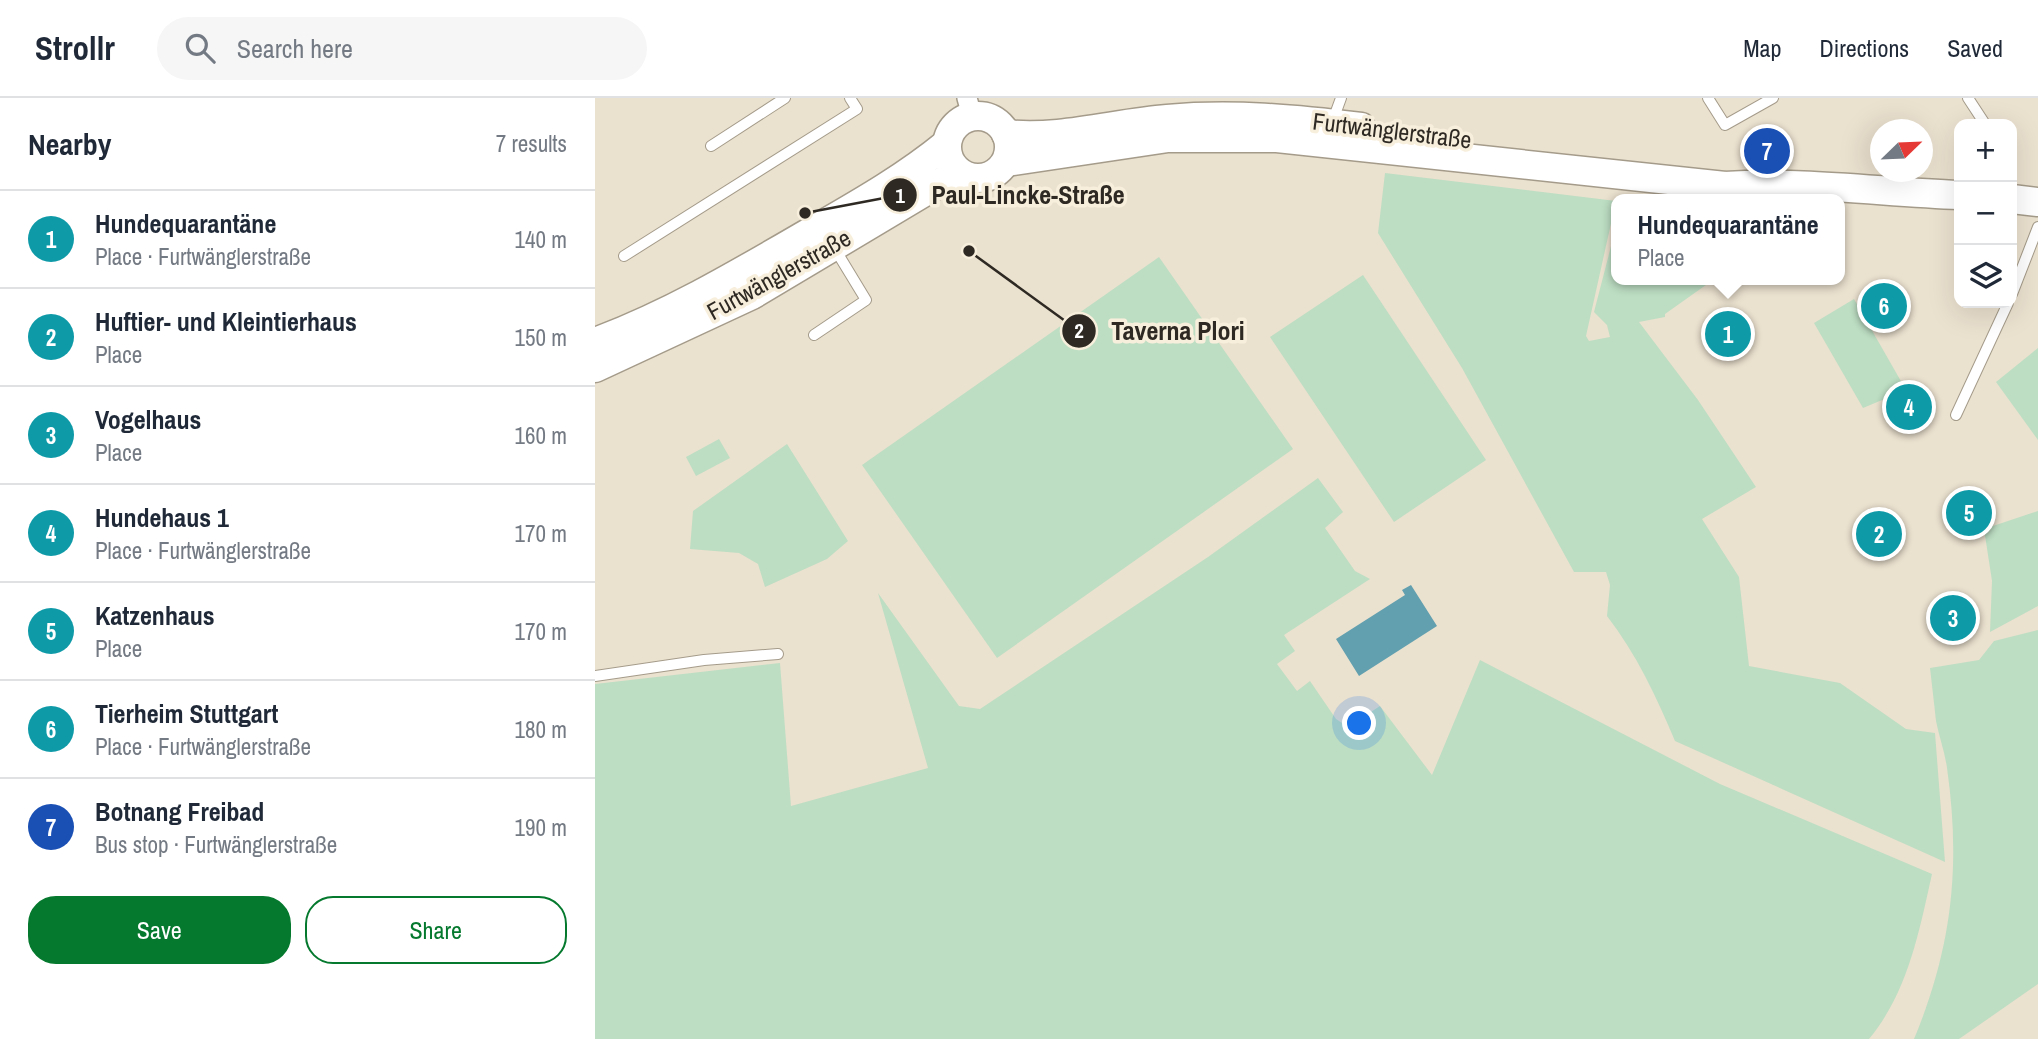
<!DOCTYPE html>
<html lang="en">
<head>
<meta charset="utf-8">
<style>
  body { margin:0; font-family:"Archivo Narrow",sans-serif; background:#f6f6f7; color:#1f2937 }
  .controls { position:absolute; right:21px; top:21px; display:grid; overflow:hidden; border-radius:14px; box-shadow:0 7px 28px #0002 }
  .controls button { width:63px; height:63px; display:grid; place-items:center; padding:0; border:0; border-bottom:2px solid #e0e1e3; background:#fff; color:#1f2937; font:35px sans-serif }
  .compass { position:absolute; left:1275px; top:21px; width:63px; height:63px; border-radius:50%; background:#fff; box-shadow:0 7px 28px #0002; rotate:67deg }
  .you { position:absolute; left:765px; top:626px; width:24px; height:24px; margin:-18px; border:5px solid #fff; border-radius:50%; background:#1a73e8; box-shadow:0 0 0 10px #1a73e833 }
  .badge { display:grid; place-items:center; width:46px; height:46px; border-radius:50%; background:#05792e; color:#fff; font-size:23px; font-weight:700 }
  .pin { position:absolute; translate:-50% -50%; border:4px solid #fff; box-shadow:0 2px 7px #0006 }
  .popup { position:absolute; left:1016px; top:96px; width:234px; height:91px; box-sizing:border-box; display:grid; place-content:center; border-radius:14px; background:#fff; filter:drop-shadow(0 2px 5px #0005); font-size:23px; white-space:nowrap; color:#747a83 }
  .popup b { font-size:26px; color:#1f2937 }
  .popup::after { content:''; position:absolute; left:50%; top:100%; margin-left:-14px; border:14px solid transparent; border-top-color:#fff }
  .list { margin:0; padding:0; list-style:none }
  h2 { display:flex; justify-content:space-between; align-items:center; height:91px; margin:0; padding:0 28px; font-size:30px }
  h2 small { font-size:23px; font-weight:400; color:#747a83 }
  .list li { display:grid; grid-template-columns:46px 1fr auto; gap:21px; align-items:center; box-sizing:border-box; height:98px; padding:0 28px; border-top:2px solid #e0e1e3 }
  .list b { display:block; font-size:26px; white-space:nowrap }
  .list p { margin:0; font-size:23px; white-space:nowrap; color:#747a83 }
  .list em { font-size:23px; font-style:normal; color:#747a83 }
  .actions { display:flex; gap:14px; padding:21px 28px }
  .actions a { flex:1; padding:16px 0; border:2px solid #05792e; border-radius:28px; text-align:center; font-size:24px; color:#05792e }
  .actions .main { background:#05792e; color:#fff }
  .icon { flex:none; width:38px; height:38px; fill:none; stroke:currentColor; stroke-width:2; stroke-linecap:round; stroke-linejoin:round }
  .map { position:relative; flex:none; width:1443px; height:941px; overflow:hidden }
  header { display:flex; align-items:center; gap:42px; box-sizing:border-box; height:98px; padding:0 35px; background:#fff; border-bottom:2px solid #e0e1e3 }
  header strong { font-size:33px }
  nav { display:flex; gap:38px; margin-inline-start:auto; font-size:24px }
  .search { width:490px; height:63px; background:#f6f6f7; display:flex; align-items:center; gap:18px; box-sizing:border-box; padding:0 24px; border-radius:38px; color:#747a83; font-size:26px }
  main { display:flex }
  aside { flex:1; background:#fff }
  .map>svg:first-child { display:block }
  .green { fill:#bddec3 }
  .water { fill:#62a0af }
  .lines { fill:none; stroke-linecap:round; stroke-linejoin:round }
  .lane-casing { stroke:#a59b8a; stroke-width:12 }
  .street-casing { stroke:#a59b8a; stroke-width:22 }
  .secondary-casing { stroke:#a59b8a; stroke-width:31 }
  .lane { stroke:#fff; stroke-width:10 }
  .street { stroke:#fff; stroke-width:19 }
  .secondary { stroke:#fff; stroke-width:28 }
  .labels { text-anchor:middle; stroke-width:7; stroke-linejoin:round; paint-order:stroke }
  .street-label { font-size:24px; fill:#2e2a23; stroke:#f8eedc }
  .leader { fill:none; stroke:#2e2a23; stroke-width:2.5 }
  .callout-dot { fill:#2e2a23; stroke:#f8eedc; stroke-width:2.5 }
  .mark-label { font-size:21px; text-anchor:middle; font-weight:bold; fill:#fff }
  .callout-label { font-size:26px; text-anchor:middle; font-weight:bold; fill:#2e2a23; stroke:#f8eedc; stroke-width:7; stroke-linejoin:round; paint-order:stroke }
</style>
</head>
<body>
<header>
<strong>Strollr</strong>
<div class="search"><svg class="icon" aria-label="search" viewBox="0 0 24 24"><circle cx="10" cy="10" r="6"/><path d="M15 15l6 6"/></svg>Search here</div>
<nav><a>Map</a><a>Directions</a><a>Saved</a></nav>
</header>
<main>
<aside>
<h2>Nearby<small>7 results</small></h2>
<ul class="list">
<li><span class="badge" style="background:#0f9aa8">1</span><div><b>Hundequarantäne</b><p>Place · Furtwänglerstraße</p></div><em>140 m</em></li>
<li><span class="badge" style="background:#0f9aa8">2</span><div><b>Huftier- und Kleintierhaus</b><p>Place</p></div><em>150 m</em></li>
<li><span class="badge" style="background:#0f9aa8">3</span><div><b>Vogelhaus</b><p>Place</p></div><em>160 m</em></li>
<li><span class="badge" style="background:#0f9aa8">4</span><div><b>Hundehaus 1</b><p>Place · Furtwänglerstraße</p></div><em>170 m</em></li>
<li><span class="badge" style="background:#0f9aa8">5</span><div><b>Katzenhaus</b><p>Place</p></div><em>170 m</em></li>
<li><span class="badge" style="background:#0f9aa8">6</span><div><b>Tierheim Stuttgart</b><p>Place · Furtwänglerstraße</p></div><em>180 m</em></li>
<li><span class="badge" style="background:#1a4fb4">7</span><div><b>Botnang Freibad</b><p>Bus stop · Furtwänglerstraße</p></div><em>190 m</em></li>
</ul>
<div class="actions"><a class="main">Save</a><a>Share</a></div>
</aside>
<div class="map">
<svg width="1443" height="941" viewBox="0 0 1443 941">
  <rect width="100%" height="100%" fill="#ebe1cf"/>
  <!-- green -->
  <g class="green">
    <path d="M790,75L1021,103L991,238L994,243L1015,239L1012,227L999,214L1021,129V182H1118L1070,216V219L1044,224L1103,302L1161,389L1107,421L1144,479L1154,568L1245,585L1311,631L1340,635L1350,764L1080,643C1061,598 1042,557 1012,518L1015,487L1011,474H979L867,270L783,135Z"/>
    <path d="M564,159L698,351L402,560L267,367Z"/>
    <path d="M768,177L891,362L799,424L675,239Z"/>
    <path d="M1259,201L1311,292L1268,310L1219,225Z"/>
    <path d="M1443,250V342L1401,284Z"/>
    <path d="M124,341L135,360L101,378L91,359Z"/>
    <path d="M192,346L253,443L232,461L170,489L163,466L144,455L95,451L98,413Z"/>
    <path d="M723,380L748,414L730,430L760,473L775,481L689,537L700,553L682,566L702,593L715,583L741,621L753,629L785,608L837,677L885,562L1125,686L1337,776C1324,834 1313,894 1274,941H0V586L185,565L196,708L333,670L283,495L364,608L385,611L613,459Z"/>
    <path d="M1443,413V508L1395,534L1397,483L1389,431Z"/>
    <path d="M1443,532V886L1364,941H1319C1357,850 1366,768 1352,670C1350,654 1344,639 1341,623C1339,605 1337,587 1335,570L1384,562L1399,543Z"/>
  </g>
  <!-- water -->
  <path class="water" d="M816,487L842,528L764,578L741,541L810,497L807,492Z"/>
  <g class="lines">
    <!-- lane casing -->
    <g class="lane-casing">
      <g id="lane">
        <path d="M1113,0L1130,27L1178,0"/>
        <path d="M1373,0L1390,26"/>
        <path d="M738,22L746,0"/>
        <path d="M116,48L190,0"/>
        <path d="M29,158L262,11L255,0"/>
        <path d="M1417,196L1443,129"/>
        <path d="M219,237L271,202L240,151"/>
        <path d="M1361,317L1413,205"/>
        <path d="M0,578L109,562L183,556"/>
      </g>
    </g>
    <!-- street casing -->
    <g class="street-casing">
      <path id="street" d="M372,0L377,18"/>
    </g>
    <!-- secondary casing -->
    <g class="secondary-casing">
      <g id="secondary">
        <circle cx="383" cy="49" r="31"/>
        <path d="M411,36C464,42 520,25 572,21C638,15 701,21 766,29"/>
        <path d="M411,64L573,40H682L1130,88C1208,83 1286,94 1364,97"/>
        <path d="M1417,101L1443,104"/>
        <path d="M0,244C73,217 141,177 208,138C258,109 307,82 351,46"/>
        <path d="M0,270L157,197L363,74"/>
      </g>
    </g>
    <!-- lane -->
    <use href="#lane" class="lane"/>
    <!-- street -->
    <use href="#street" class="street"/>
    <!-- secondary -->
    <use href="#secondary" class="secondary"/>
  </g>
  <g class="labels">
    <!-- street labels -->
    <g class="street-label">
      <text transform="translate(797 33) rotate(7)" y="8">Furtwänglerstraße</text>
      <text transform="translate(184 177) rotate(-29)" y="8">Furtwänglerstraße</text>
    </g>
  </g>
  <!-- callouts -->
  <path class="leader" d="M210 115L305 97M374 153L484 233"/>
  <g class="callout-dot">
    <circle cx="210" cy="115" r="7"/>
    <circle cx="374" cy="153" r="7"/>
    <circle cx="305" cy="97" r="18"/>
    <circle cx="484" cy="233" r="18"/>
  </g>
  <g class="mark-label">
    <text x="305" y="105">1</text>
    <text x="484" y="240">2</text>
  </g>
  <g class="callout-label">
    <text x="433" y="106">Paul-Lincke-Straße</text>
    <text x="583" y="242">Taverna Plori</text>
  </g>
</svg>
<div class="controls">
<button>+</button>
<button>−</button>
<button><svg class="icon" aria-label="layers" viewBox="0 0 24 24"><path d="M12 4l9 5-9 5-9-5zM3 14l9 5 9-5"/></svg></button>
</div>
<svg class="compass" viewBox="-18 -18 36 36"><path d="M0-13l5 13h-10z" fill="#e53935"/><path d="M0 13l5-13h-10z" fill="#747a83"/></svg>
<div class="you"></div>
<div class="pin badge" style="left:1133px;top:236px;background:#0f9aa8">1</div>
<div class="popup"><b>Hundequarantäne</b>Place</div>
<div class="pin badge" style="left:1284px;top:436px;background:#0f9aa8">2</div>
<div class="pin badge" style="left:1358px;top:520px;background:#0f9aa8">3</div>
<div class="pin badge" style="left:1314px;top:309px;background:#0f9aa8">4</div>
<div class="pin badge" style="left:1374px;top:415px;background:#0f9aa8">5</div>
<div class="pin badge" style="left:1289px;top:208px;background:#0f9aa8">6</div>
<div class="pin badge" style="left:1172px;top:53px;background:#1a4fb4">7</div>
</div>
</main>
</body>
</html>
